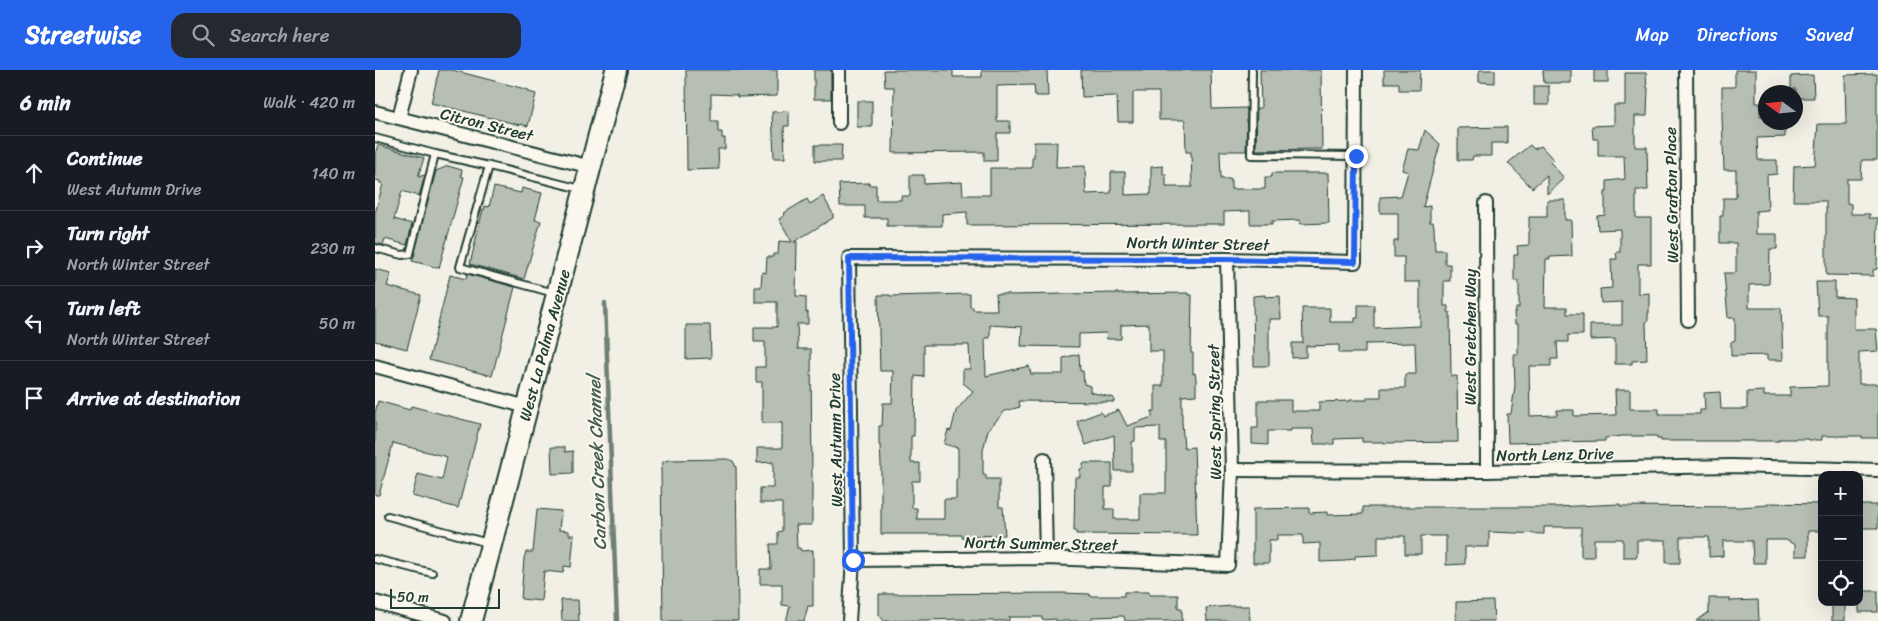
<!DOCTYPE html>
<html lang="en">
<head>
<meta charset="utf-8">
<style>
  body { margin:0; font-family:Sriracha,sans-serif; background:#242831; color:#f1f3f6 }
  .controls { position:absolute; right:15px; bottom:15px; display:grid; overflow:hidden; border-radius:10px; box-shadow:0 5px 20px #0002 }
  .controls button { width:45px; height:45px; display:grid; place-items:center; padding:0; border:0; border-bottom:1px solid #363941; background:#171b24; color:#f1f3f6; font:25px sans-serif }
  .compass { position:absolute; left:1383px; top:15px; width:45px; height:45px; border-radius:50%; background:#171b24; box-shadow:0 5px 20px #0002; rotate:285deg }
  .scale { position:absolute; left:15px; bottom:12px; width:110px; box-sizing:border-box; padding-left:5px; border:2px solid #1f3d34; border-top:0; font-size:14px; line-height:18px; white-space:nowrap; color:#1f3d34; -webkit-text-stroke:4px #fbf7ec; paint-order:stroke }
  .stop { position:absolute; width:15px; height:15px; margin:-11px; border:4px solid #2563eb; border-radius:50%; background:#fff }
  .stop.end { background:#2563eb; border-color:#fff; box-shadow:0 1px 5px #0008 }
  .list { margin:0; padding:0; list-style:none }
  h2 { display:flex; justify-content:space-between; align-items:center; height:65px; margin:0; padding:0 20px; font-size:21px }
  h2 small { font-size:16px; font-weight:400; color:#9ea1a6 }
  .list li { display:grid; grid-template-columns:32px 1fr auto; gap:15px; align-items:center; box-sizing:border-box; height:75px; padding:0 20px; border-top:1px solid #363941 }
  .list b { display:block; font-size:19px; white-space:nowrap }
  .list p { margin:0; font-size:16px; white-space:nowrap; color:#9ea1a6 }
  .list em { font-size:16px; font-style:normal; color:#9ea1a6 }
  .icon { flex:none; width:28px; height:28px; fill:none; stroke:currentColor; stroke-width:2; stroke-linecap:round; stroke-linejoin:round }
  .map { position:relative; flex:none; width:1503px; height:551px; overflow:hidden }
  header { display:flex; align-items:center; gap:30px; box-sizing:border-box; height:70px; padding:0 25px; background:#2563eb; color:#fff }
  header strong { font-size:24px }
  nav { display:flex; gap:28px; margin-inline-start:auto; font-size:18px }
  .search { width:350px; height:45px; background:#242831; display:flex; align-items:center; gap:12px; box-sizing:border-box; padding:0 18px; border-radius:15px; color:#9ea1a6; font-size:19px }
  main { display:flex }
  aside { flex:1; background:#171b24 }
  .map>svg:first-child { display:block }
  .lines { fill:none; stroke-linecap:round; stroke-linejoin:round }
  .stream { stroke:#6e7f75; stroke-width:4.5 }
  .building { fill:#b7beb3; stroke:#1f3d34; fill-rule:evenodd }
  .service-casing { stroke:#1f3d34; stroke-width:10 }
  .minor-casing { stroke:#1f3d34; stroke-width:16 }
  .primary-casing { stroke:#1f3d34; stroke-width:24 }
  .service { stroke:#fbf7ec; stroke-width:6 }
  .minor { stroke:#fbf7ec; stroke-width:12 }
  .primary { stroke:#fbf7ec; stroke-width:20 }
  .route { stroke:#2563eb; stroke-width:6 }
  .labels { text-anchor:middle; stroke-width:4; stroke-linejoin:round; paint-order:stroke }
  .street-label { font-size:16px; fill:#1f3d34; stroke:#fbf7ec }
  .water-label { font-size:18px; font-style:italic; fill:#465e55; stroke:#fbf7ec }
</style>
</head>
<body>
<header>
<strong>Streetwise</strong>
<div class="search"><svg class="icon" aria-label="search" viewBox="0 0 24 24"><circle cx="10" cy="10" r="6"/><path d="M15 15l6 6"/></svg>Search here</div>
<nav><a>Map</a><a>Directions</a><a>Saved</a></nav>
</header>
<main>
<aside>
<h2>6 min<small>Walk · 420 m</small></h2>
<ul class="list">
<li><svg class="icon" aria-label="ahead" viewBox="0 0 24 24"><path d="M12 20V5M6 11l6-6 6 6"/></svg><div><b>Continue</b><p>West Autumn Drive</p></div><em>140 m</em></li>
<li><svg class="icon" aria-label="right" viewBox="0 0 24 24"><path d="M7 20v-9h11M14 6l5 5-5 5"/></svg><div><b>Turn right</b><p>North Winter Street</p></div><em>230 m</em></li>
<li><svg class="icon" aria-label="left" viewBox="0 0 24 24"><path d="M17 20v-9H6M10 6l-5 5 5 5"/></svg><div><b>Turn left</b><p>North Winter Street</p></div><em>50 m</em></li>
<li><svg class="icon" aria-label="arrive" viewBox="0 0 24 24"><path d="M6 21V4h12l-3 4 3 4H6"/></svg><div><b>Arrive at destination</b></div></li>
</ul>
</aside>
<div class="map">
<svg width="1503" height="551" viewBox="0 0 1503 551">
  <rect width="100%" height="100%" fill="#f2f0e5"/>
  <filter id="ink" filterUnits="userSpaceOnUse"><feTurbulence type="fractalNoise" baseFrequency=".02" numOctaves="2"/><feDisplacementMap in="SourceGraphic" scale="10" xChannelSelector="R" yChannelSelector="G"/><feConvolveMatrix kernelMatrix="1 2 1 2 8 2 1 2 1" color-interpolation-filters="sRGB"/></filter>
  <g filter="url(#ink)">
    <g class="lines">
      <!-- stream -->
      <path class="stream" d="M230,233L242,551"/>
    </g>
    <!-- building -->
    <g class="building">
      <path d="M64,0H77L154,20V22L161,24L153,56L145,54V55L56,33Z"/>
      <path d="M311,0H402V26L362,27V25L336,24V51H343V62H347V68H350V79H343L344,99L312,100Z"/>
      <rect x="439" y="0" width="17" height="29"/>
      <path d="M509,0H578V7H607V0H672L673,26H660L659,15L622,16V51H635V63H622V91H609V82L518,83L519,17H510Z"/>
      <path d="M706,0H836L837,39L872,38L871,81H845L846,109H856V119H890V107H897V103H953L954,153L925,154V150L897,151V154H875V141L849,142V154L592,155V142L567,144V156H512V148H490V136H465L464,114L494,113V115H501V130H526V126H535V105H549V114L587,112L588,125H615V98H657V87H659V72H682L681,97L710,96L711,124L736,123V102H750V125L776,124V97L788,96V104H791V117H817L816,82H811L810,50H784V22H758V52H743L742,26L707,27Z"/>
      <path d="M885,0H946L947,79L881,80L882,38H886Z"/>
      <path d="M1009,0H1045L1044,20H1024V13H1009Z"/>
      <path d="M1104,0H1120V13L1104,12Z"/>
      <path d="M1168,0H1196V13H1169Z"/>
      <rect x="1219" y="0" width="14" height="12"/>
      <path d="M1360,0H1381V33H1385V46H1390V52H1410V67L1382,68L1383,90H1402V104L1392,105L1393,140L1381,141V164H1402V179H1395L1394,214L1374,215V238H1406L1408,290H1392V285L1356,286V272L1360,270V248H1353L1349,203H1361V173H1345V146H1348V128H1361V100H1349L1347,47V17H1360Z"/>
      <path d="M1250,3H1271L1272,18H1273L1272,46H1260V77H1272L1273,120H1261V148H1276V194H1263V224L1274,223V243H1273V251H1271L1272,290L1257,291V294H1240V269L1215,270V255H1247V232L1226,233L1225,219L1237,218L1236,189H1242L1241,182H1245V159L1223,160L1222,146L1230,145V122H1232V111L1250,109L1249,86H1223V69H1218L1217,56L1239,55V35H1250Z"/>
      <path d="M1502,4V90H1487L1486,109H1472V133L1476,134V144H1495L1494,148H1503L1502,199L1498,200V206L1451,205V131H1418L1419,96L1440,95L1443,54H1471L1470,5Z"/>
      <path d="M1438,5L1439,28H1421V19H1416V6Z"/>
      <rect x="1159" y="16" width="15" height="19"/>
      <rect x="482" y="31" width="15" height="26"/>
      <path d="M414,41V56H409L410,88H399L397,42Z"/>
      <path d="M1132,57V73H1116V86H1098L1097,90H1083V58Z"/>
      <path d="M1050,60L1065,74L1048,137L1055,136V152H1058L1059,157L1060,180H1070V194H1075V211H1069V236H1073V242H1075L1076,306H1082L1083,372L1009,373V372H987V368L959,369V374H939L938,359H916V361H893V375L877,374V358H883V330H916V341H944V332L975,331V330H992V327H1006V318H1030V304H1041L1040,273L990,274V283H964V275L931,276V287L917,288V273H928L927,238H955V252H980V248H983V235H999V258L1045,256V212H1029V187H1019V171H1023V143H1005V127L1026,126L1033,102L1027,100L1033,79L1044,80Z"/>
      <path d="M3,75L49,88L43,107L50,105L44,126L27,121L19,149L37,154L32,175L10,169L8,175L0,173V143L8,114L5,113V111L0,110V84Z"/>
      <path d="M440,75H467L466,91H440Z"/>
      <path d="M1155,75L1159,79L1166,76L1178,89L1175,92L1189,108L1172,124V105L1157,118L1133,93Z"/>
      <path d="M73,96L87,100L86,106L89,107L64,198L37,191L61,101Z"/>
      <path d="M119,117L146,123L147,118L167,123L160,150L166,151L149,209L95,194L108,139L109,140L110,136L114,137Z"/>
      <path d="M448,126L458,144V148L419,172H422L421,226L431,227V243L433,242V254H422L423,279H436L437,415V455H421L422,478H425L426,481L438,480V536H433L429,551H411L415,536L407,535V514H385V499H396L395,474H403V462L407,461V433H385V418H398V392L382,393V378H407V353H387V312H381V297H390V272H379V257H402V232H380V217H386L387,202L391,203L392,187H398V184H403L404,171L417,172L404,149L410,145L409,143L432,129L435,134Z"/>
      <path d="M1172,130H1190V150H1196L1197,186L1175,187V189H1171L1170,237H1192V244H1208V265H1193V272H1182L1183,289H1176V296H1154L1155,346L1182,345V340H1199V346L1241,345L1240,320H1255V339H1284V344H1325V340H1330L1329,323L1345,322L1346,339H1372V322L1389,321V326H1415V317L1453,316V246H1443L1441,212H1460V227L1479,228V259H1501L1503,281L1484,282V314H1503V368H1487V366H1447V370H1434V369H1404V371H1286V369H1282V366H1247L1230,368V371L1133,373L1132,344H1136L1140,316L1139,284H1143V254H1140L1139,242H1141V238H1144V211H1139V185H1143L1142,176L1154,175V147H1172Z"/>
      <path d="M0,199L16,203L12,216L46,225L32,279L0,271Z"/>
      <path d="M92,204L140,217L117,306L54,290L75,205L91,209Z"/>
      <path d="M743,223V224L813,223V225H817L816,283H818V304L820,303L821,308V325L807,326V352L809,378L819,377L822,465L701,464V461H699L700,407H705V399L708,398V393H737V417H730V439H739V449H765V423H791V372H785V357L760,358V371L757,372V401H740L739,365L711,375L702,351L726,342L728,346L744,340L752,356L777,347V341H780V316H788V281H774V254L746,255V269H732L731,263L704,264V277L646,276L647,257L615,255V268H610L611,306L654,296L656,304H688V288L704,284L705,301H708L709,314L715,316V322L739,328V332L644,331L645,337L630,341L613,360L608,380V405H611V409H624V437H628L630,465L599,466V468H587V465H574V464H506V395L505,375H504V356H507L508,333H517L518,301H505L503,225H515V226L595,224V237H598V240H622L621,224H634V225ZM549,275H594L595,299H588V313L598,321L581,341L576,361L573,360L569,374L583,378V409H581V429H569V449H542V438H537V411H545V393H536V366H539L540,306L549,307Z"/>
      <path d="M890,225V227L905,226L906,249H894V296H879L878,226Z"/>
      <path d="M311,255H335L336,288L311,289Z"/>
      <path d="M3,331L35,340L36,336L105,354L83,438L37,426L43,404L67,410L72,387L18,373L4,425H0V343Z"/>
      <path d="M176,377H190V382L198,381V403L177,404Z"/>
      <path d="M353,389L358,391L361,397L363,551H288L286,398L288,392L293,390Z"/>
      <path d="M1393,433L1447,434V461H1433V486H1420V475L1411,470H1390V493H1378L1377,471H1348V486L1334,487V467H1305V493H1291V470H1262V487H1248V469H1219V487H1206V457H1169V464L1114,462V477H1090V494L1071,495V466H1046V484H1030V466H1003V485L980,486V489L971,490V491L945,492V473L928,474V465H902V470H894V493H878V439L934,438V443L952,442V445L988,444V437H1180L1245,434V436L1365,437L1393,435Z"/>
      <path d="M1484,435H1501V438H1503V458H1484Z"/>
      <path d="M162,439L186,441L184,460L194,461V465H199L196,497L189,496L188,503L169,501L166,531L146,529L149,488L151,482H158Z"/>
      <rect x="1484" y="521" width="19" height="21"/>
      <path d="M749,522H774V525H803V538H807V551H750L749,546L717,547V551H681V549L667,550V547H634V551H590V549L509,551L504,545V524L689,523L715,524V526H749Z"/>
      <path d="M1334,528H1355V531L1383,530L1384,551H1321L1334,542Z"/>
      <path d="M186,530H203L204,551H187Z"/>
      <path d="M1118,531L1119,551H1081V532Z"/>
      <rect x="1457" y="535" width="13" height="16"/>
      <path d="M857,536H874L875,551H832L831,538Z"/>
    </g>
    <g class="lines">
      <!-- service casing -->
      <g class="service-casing">
        <g id="service">
          <path d="M877,0L876,85L981,86"/>
          <path d="M0,68L60,84L114,96"/>
          <path d="M0,178L27,185L35,184L60,84"/>
          <path d="M179,223L85,197L114,96L206,119"/>
          <path d="M13,446L113,473"/>
          <path d="M0,489L57,503"/>
        </g>
      </g>
      <!-- minor casing -->
      <g class="minor-casing">
        <g id="minor">
          <path d="M1311,0L1313,250"/>
          <path d="M0,42L216,97"/>
          <path d="M24,48L36,0"/>
          <path d="M464,53V0"/>
          <path d="M1111,133L1112,401"/>
          <path d="M0,296L152,337"/>
          <path d="M669,389L671,488"/>
          <path d="M857,400L1112,401L1356,396L1503,400"/>
          <path d="M478,490L671,488L853,495L857,400L852,189"/>
          <path d="M0,532L70,551"/>
          <path d="M474,551L478,490L474,188L852,189L980,192L981,0"/>
        </g>
      </g>
      <!-- primary casing -->
      <g class="primary-casing">
        <path id="primary" d="M96,551L241,0"/>
      </g>
      <!-- service -->
      <use href="#service" class="service"/>
      <!-- minor -->
      <use href="#minor" class="minor"/>
      <!-- primary -->
      <use href="#primary" class="primary"/>
    </g>
  </g>
  <g class="lines" filter="url(#ink)">
    <!-- route -->
    <path class="route" d="M478,490L474,188L852,189L980,192L981,86"/>
  </g>
  <g class="labels">
    <!-- street labels -->
    <g class="street-label">
      <text transform="translate(112 54) rotate(14)" y="6">Citron Street</text>
      <text transform="translate(1296 125) rotate(-91)" y="6">West Grafton Place</text>
      <text transform="translate(823 173) rotate(1)" y="6">North Winter Street</text>
      <text transform="translate(1095 267) rotate(-90)" y="6">West Gretchen Way</text>
      <text transform="translate(169 275) rotate(-75)" y="6">West La Palma Avenue</text>
      <text transform="translate(839 342) rotate(-91)" y="6">West Spring Street</text>
      <text transform="translate(460 370) rotate(-91)" y="6">West Autumn Drive</text>
      <text transform="translate(1180 384) rotate(-1)" y="6">North Lenz Drive</text>
      <text transform="translate(666 473) rotate(1)" y="6">North Summer Street</text>
    </g>
    <!-- water labels -->
    <g class="water-label">
      <text transform="translate(222 393) rotate(-92)" y="6">Carbon Creek Channel</text>
    </g>
  </g>
</svg>
<div class="controls">
<button>+</button>
<button>−</button>
<button><svg class="icon" aria-label="locate" viewBox="0 0 24 24"><circle cx="12" cy="12" r="6"/><path d="M12 2v4M12 18v4M2 12h4M18 12h4"/></svg></button>
</div>
<svg class="compass" viewBox="-18 -18 36 36"><path d="M0-13l5 13h-10z" fill="#e53935"/><path d="M0 13l5-13h-10z" fill="#9ea1a6"/></svg>
<div class="scale">50 m</div>
<div class="stop" style="left:478px;top:490px"></div>
<div class="stop end" style="left:981px;top:86px"></div>
</div>
</main>
</body>
</html>
